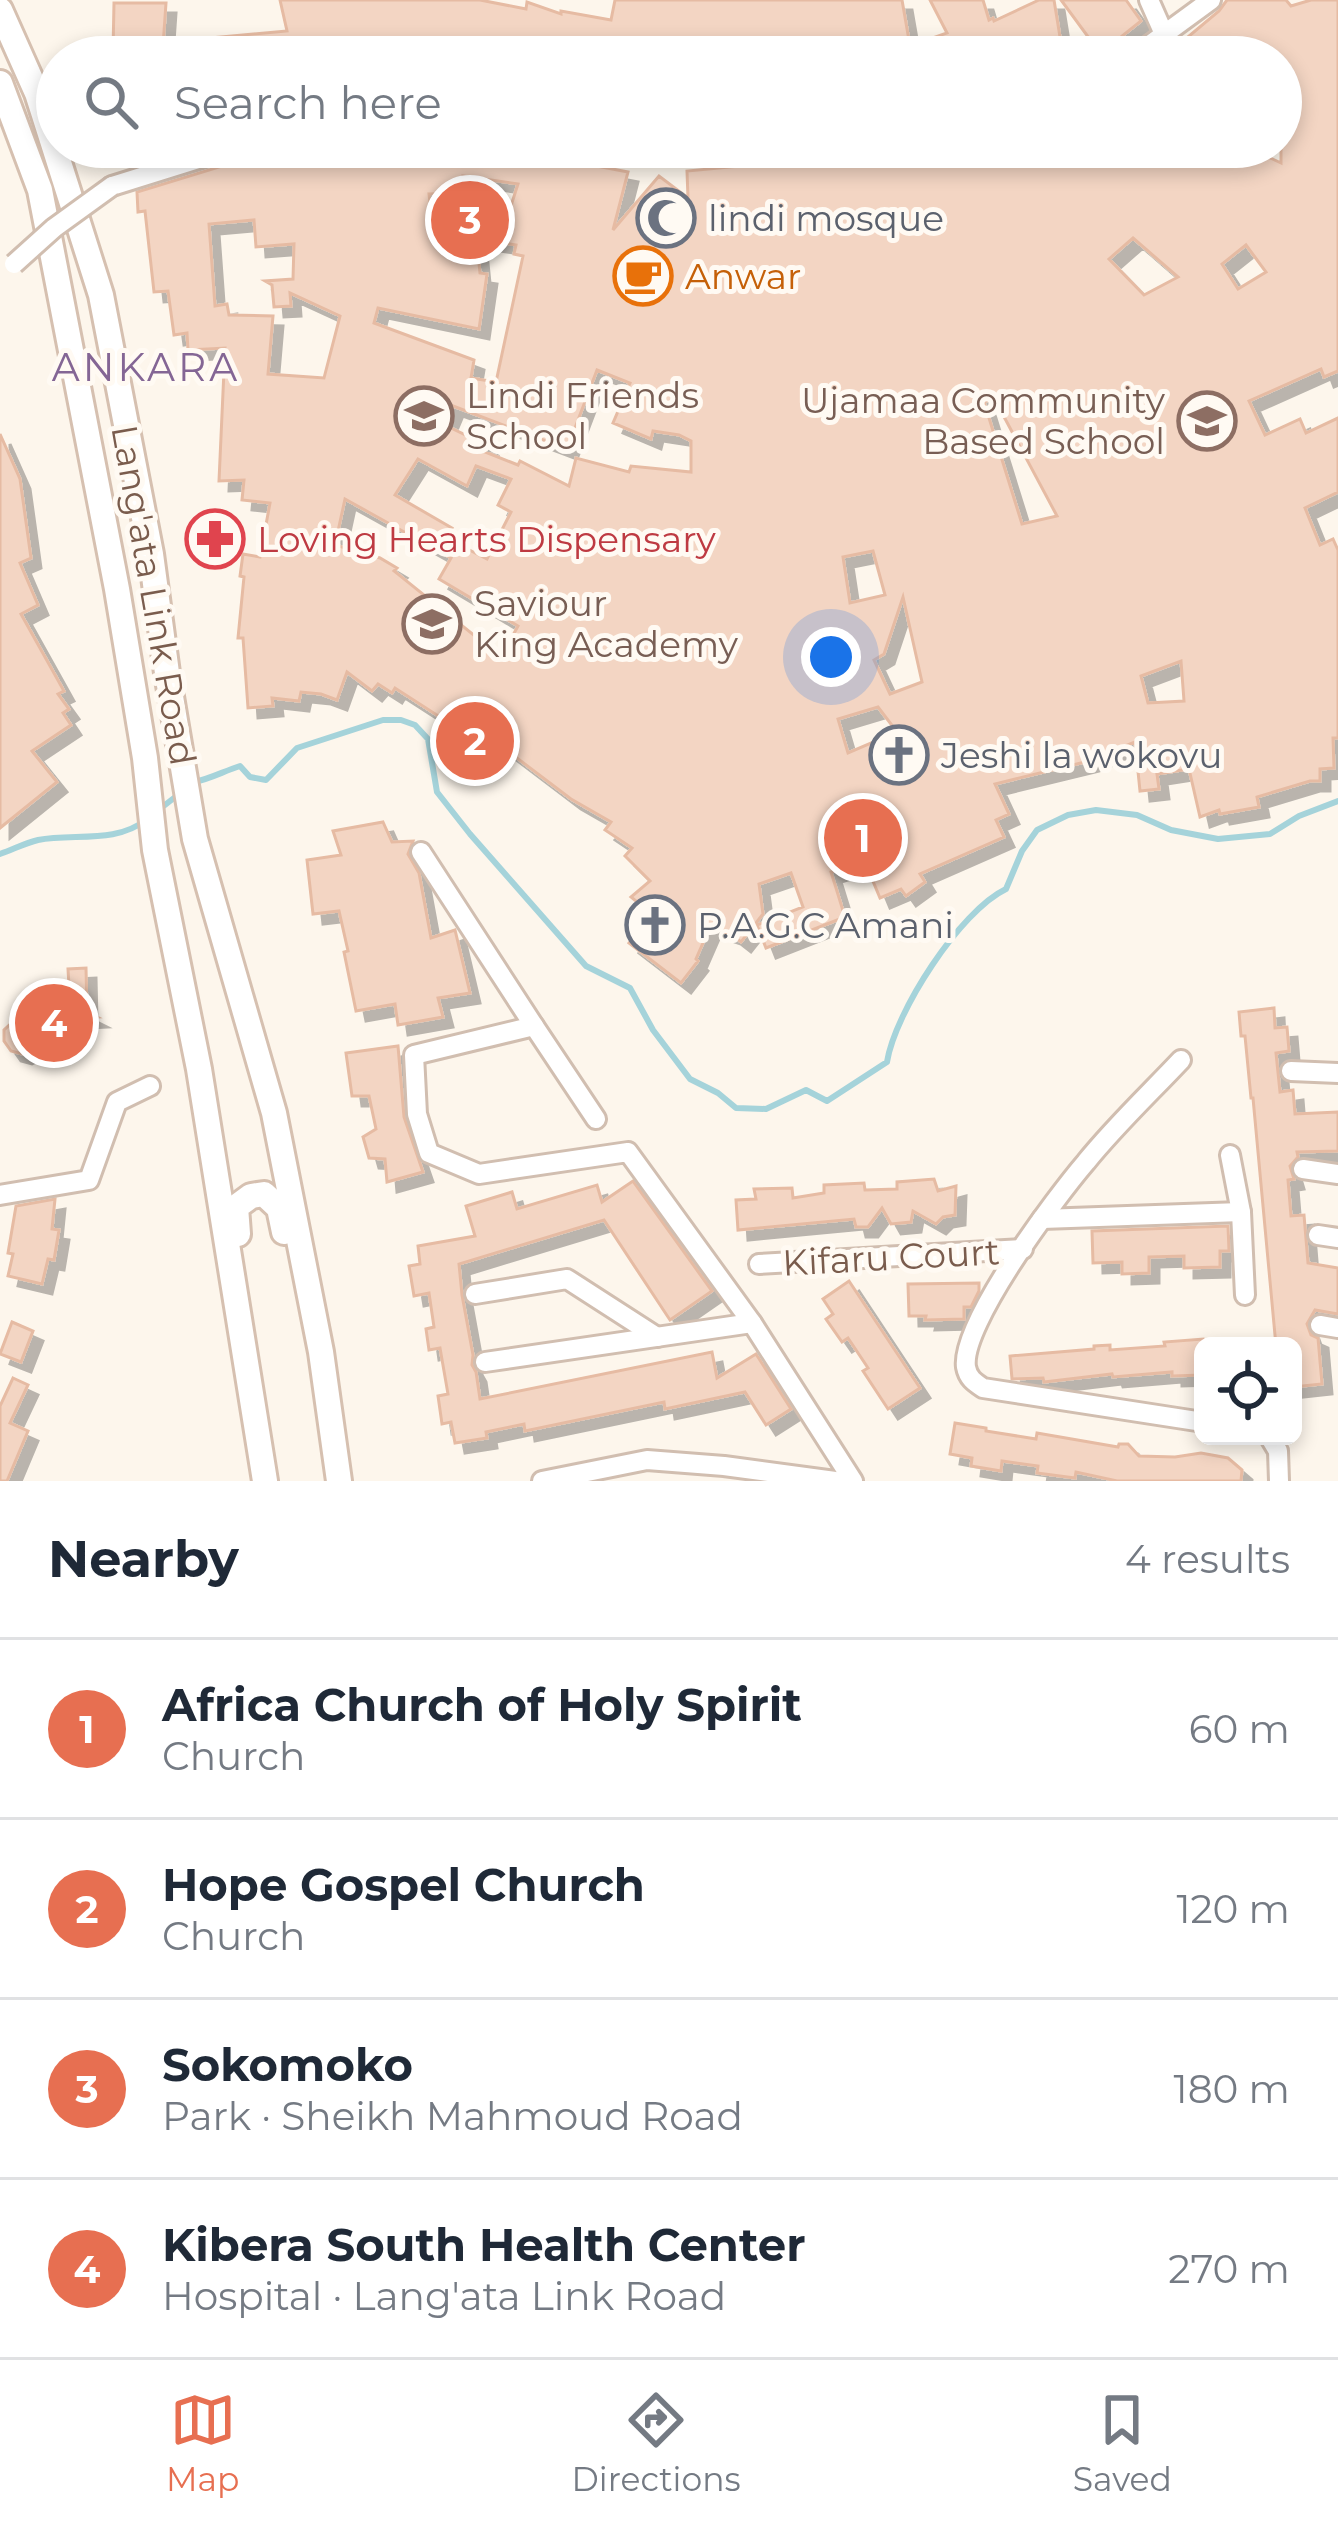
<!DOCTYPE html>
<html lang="en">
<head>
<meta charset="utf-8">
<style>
  body { margin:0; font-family:Montserrat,sans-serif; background:#f6f6f7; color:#1f2937 }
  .controls { position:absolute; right:36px; bottom:36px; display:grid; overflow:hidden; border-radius:18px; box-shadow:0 6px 18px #0003 }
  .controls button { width:108px; height:108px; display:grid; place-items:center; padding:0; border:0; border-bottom:3px solid #e0e1e3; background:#fff; color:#1f2937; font:60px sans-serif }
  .you { position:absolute; left:831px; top:657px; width:42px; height:42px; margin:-30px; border:9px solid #fff; border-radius:50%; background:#1a73e8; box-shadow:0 0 0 18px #1a73e833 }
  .badge { display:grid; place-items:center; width:78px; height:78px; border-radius:50%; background:#e76f51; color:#fff; font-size:39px; font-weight:700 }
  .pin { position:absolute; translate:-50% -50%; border:6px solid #fff; box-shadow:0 3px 12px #0006 }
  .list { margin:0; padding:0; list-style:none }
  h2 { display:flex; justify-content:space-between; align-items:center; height:156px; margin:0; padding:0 48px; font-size:51px }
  h2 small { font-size:39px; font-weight:400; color:#747a83 }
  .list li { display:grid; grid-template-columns:78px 1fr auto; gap:36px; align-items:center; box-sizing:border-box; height:180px; padding:0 48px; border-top:3px solid #e0e1e3 }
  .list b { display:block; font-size:45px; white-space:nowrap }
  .list p { margin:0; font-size:39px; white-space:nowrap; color:#747a83 }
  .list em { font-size:39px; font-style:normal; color:#747a83 }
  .icon { flex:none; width:66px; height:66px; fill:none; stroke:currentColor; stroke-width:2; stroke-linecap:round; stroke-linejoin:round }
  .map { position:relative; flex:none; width:1338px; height:1481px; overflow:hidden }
  .search { position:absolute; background:#fff; box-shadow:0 6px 18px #0003; left:36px; right:36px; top:36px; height:132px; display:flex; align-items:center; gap:30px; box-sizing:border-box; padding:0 42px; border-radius:66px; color:#747a83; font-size:45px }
  .sheet { height:876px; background:#fff }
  nav { display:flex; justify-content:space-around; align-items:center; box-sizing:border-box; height:168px; border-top:3px solid #e0e1e3; background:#fff; font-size:33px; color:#747a83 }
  nav a { display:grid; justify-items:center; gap:6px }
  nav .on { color:#e76f51 }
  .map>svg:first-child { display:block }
  .park { fill:url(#park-crowns) }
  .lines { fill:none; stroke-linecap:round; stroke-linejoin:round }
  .stream { stroke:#a5d3da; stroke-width:6 }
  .building { fill:#f3d5c3; stroke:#e6bba3; stroke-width:3; fill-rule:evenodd; filter:url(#shadow) }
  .street-casing { stroke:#d1beb0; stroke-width:24 }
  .secondary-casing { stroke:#d6c0b0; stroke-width:30 }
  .street { stroke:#fff; stroke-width:18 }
  .secondary { stroke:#fff; stroke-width:24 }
  .street-bridge-casing { stroke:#d1beb0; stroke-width:24; stroke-linecap:butt }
  .street-bridge { stroke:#fff; stroke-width:18 }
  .labels { text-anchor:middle; stroke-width:10; stroke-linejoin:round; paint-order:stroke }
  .worship-label { font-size:36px; fill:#5b616d; stroke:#fffaf3; text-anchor:start }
  .food-label { font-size:36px; fill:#c56008; stroke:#fffaf3; text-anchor:start }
  .education-label { font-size:36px; fill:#785e54; stroke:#fffaf3; text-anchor:start }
  .health-label { font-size:36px; fill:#be3a42; stroke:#fffaf3; text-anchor:start }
  .street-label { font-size:36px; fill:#7a5c4d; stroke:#fffaf3 }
  .neighbourhood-label { font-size:39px; letter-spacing:3px; fill:#846695; stroke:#fffaf3 }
</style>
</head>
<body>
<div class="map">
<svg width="1338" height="1481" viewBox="0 0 1338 1481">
  <defs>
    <pattern id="park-crowns" width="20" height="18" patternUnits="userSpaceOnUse" patternTransform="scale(3)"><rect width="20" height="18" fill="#d8ecc9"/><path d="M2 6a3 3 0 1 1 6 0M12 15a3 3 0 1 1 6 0" fill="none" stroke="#b4c2a5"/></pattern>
    <filter id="shadow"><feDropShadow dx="10" dy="10" stdDeviation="0" flood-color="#0004"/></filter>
  </defs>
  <rect width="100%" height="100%" fill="#fdf6ec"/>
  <!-- park -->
  <path class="park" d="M475,194L496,210L487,230L449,233L446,198Z"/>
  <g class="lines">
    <!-- stream -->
    <g class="stream">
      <path d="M194,782C210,779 224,771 240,766L250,777L266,780L297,748L383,720H401L415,725L428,739L437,792L470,834L586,966L630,988L653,1030L690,1079L718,1093L736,1108L766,1109L806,1090L827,1101L887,1062C895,1012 960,911 1006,889L1022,851L1037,830L1068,815L1096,810L1137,815L1171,830L1218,839L1270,834L1299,816L1338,801"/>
      <path d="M156,812L179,794"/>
      <path d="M0,854C12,850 25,843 38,840C74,833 115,844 146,820"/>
    </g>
  </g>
  <!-- building -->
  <g class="building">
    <path d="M280,0H480L526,9L527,2L561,14V11L611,20L615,0H902L910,46L947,33L930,0H983L989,20L993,18L994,21L1039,0H1054L1061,43L1023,57H200L198,39L287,31Z"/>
    <path d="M1061,0H1126L1141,21L1121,37L1097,49Z"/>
    <path d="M1227,0H1286L1291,6L1311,0H1338V371L1324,377L1321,369L1249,401L1265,435L1300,419L1306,433L1338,418V492L1305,508L1320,545L1333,539L1338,550V738H1333L1334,768L1320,769V781H1310L1257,797L1259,807L1220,814L1219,810L1200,817L1189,769L1157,774L1159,789L1140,791L1135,742L1089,761L995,784L1009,814L996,820L1004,837L920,874L925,882L906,896L901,889L880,898L865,862L831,872L845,917L766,948L757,925L803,907L791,873L759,884L763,914L741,942L731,934L710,927L696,959L698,961L681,983L629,943L653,915L631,897L650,881L625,856L632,848L605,830L611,822L571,799L480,730L474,739L395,688L392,693L378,684L372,691L347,672L337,700L321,694L301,692L299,701L272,698L273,706L248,708L243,638H238L244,577L240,576L243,554L260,557L270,503L242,500L244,480L219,481L225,348L188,350L187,333L174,335L168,291L154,292L145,211L138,212L137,192L235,162L254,160L253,155L284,149L441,147V161L487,159L488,154L543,161L544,156L628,172L613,230L659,176L688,198L687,171L784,162L783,156L834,147H1055V153H1064L1065,157H1079L1121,154L1120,147H1247L1281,163V57H1164L1219,11ZM463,176L518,184L507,218L495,216L490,241L516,245L514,254L523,256L496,382L471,378L474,360L374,323L378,308L479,329L487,274L480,273L476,234L434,237L429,194L464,193ZM254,220L256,247L294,244L293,279L265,281L272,285L274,307L291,306L290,293L340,316L324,378L268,374L273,316L229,315L227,304L215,306L209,224ZM1133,238L1178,277L1144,295L1109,259ZM1246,245L1266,272L1238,289L1222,264ZM597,370L630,383L613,423L651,439L653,431L679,435L691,441V472L631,466L629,472L576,458L569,486L520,461L518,465L485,452L488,446L445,425L453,406L567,449ZM994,398L1057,516L1022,524L984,402ZM418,459L467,486L476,466L511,479L498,505L511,512L487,559L446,538L452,528L395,495ZM345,499L451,558L439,579L518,626L501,657L394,571L397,568L380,558L335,545ZM873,551L885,595L850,603L843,557ZM903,597L922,682L890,694L874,660L884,654ZM1181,661L1184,701L1148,703L1141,676ZM878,707L897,732L848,753L838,719Z"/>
    <path d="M114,3H166L163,46L113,51Z"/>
    <path d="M0,434L20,479L31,558L20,563L38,605L21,614L64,691L58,694L69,709L63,713L71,725L32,751L57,782L0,828Z"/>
    <path d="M383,822L392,842L413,841L408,854L419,873L431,938L455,930L470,993L438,998L443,1017L398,1025L395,1004L356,1011L344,952L348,951L339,911L313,914L307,860L341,855L333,831Z"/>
    <path d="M86,968L87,1012L97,1017L78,1018L71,1023L70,1018L52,1020L37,1028V1038L32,1049L22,1054L11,1051L4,1041V1030L19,1016V1005L25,994L43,990L70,1003L68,969Z"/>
    <path d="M1274,1008L1275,1028L1287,1027L1289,1051L1276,1053L1280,1092L1293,1090L1295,1114L1338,1112V1151L1297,1152L1298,1157L1290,1166L1294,1179L1288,1180L1291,1216L1304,1215L1308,1263L1338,1268V1314L1315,1310L1307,1324L1311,1335L1318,1338L1322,1384L1293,1387V1346H1276L1253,1098H1251L1245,1036H1241L1239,1012Z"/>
    <path d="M398,1046L404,1117L423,1172L387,1182L385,1159L369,1158L363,1137L376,1129L369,1096H352L346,1053Z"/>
    <path d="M934,1179L938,1191L956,1186L955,1215L943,1217L936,1224L913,1211L911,1222L891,1224L882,1208L868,1227H856L854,1219L738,1230L736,1200L756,1199L754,1189L792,1188L793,1198L824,1193V1185L864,1183L865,1190L897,1189V1182Z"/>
    <path d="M633,1181L712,1291L670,1320L604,1220L459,1264L462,1295L473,1355L472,1365L476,1372L480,1399L712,1352L717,1378L756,1354L791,1409L766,1425L745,1392L665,1409L664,1402L525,1431L524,1424L486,1432L487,1438L455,1443L451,1422L442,1424L438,1396L448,1394L440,1348L429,1350L426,1329L434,1327L429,1293L414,1296L409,1266L420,1264L418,1246L475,1236L466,1206L512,1192L517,1209L597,1185L602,1202Z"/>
    <path d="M55,1199L52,1229L59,1230L54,1260L48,1259L42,1284L8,1276L13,1254L8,1253L16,1206Z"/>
    <path d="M1228,1226L1229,1251H1220V1267L1184,1268V1256L1149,1257V1273L1122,1274V1262L1093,1263L1092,1231Z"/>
    <path d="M849,1281L920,1388L888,1409L863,1371L868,1368L848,1338L842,1342L826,1319L833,1314L823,1299Z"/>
    <path d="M979,1283V1291L971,1307H964V1319L925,1320L926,1316H909L908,1284Z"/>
    <path d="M12,1322L33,1331L21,1362L0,1354Z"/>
    <path d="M1203,1339V1375L1172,1376V1372L1113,1377L1112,1374L1044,1382L1043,1378L1012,1379L1010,1356L1094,1349V1346L1110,1345V1350L1165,1346L1164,1342Z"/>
    <path d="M13,1378L28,1385L10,1423L28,1431L7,1481H0V1406Z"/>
    <path d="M955,1423L986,1428V1431L1036,1439L1037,1433L1118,1447L1119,1444H1128L1139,1456L1175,1457L1201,1453L1228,1458L1242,1470L1241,1481H1117L1076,1472L1075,1478L1037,1473L1038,1466L1002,1461L1001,1471L971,1466L972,1458L950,1454Z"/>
  </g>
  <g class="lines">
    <!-- street casing -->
    <g class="street-casing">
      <g id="street">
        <path d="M1149,0L1164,34"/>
        <path d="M1129,57L1140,52L1211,0"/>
        <path d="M572,147C617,153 664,157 709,147"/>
        <path d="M112,186L237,147"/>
        <path d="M421,852L534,1026"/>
        <path d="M1181,1060C1149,1094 1115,1126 1086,1162C1056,1197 960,1325 966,1367C968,1378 974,1382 983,1388L1203,1422"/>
        <path d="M1291,1071L1338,1073"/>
        <path d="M596,1119L534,1026L414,1055L417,1114L429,1153L479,1174L628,1152L752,1323L853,1481"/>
        <path d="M1230,1155L1241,1212L1245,1295"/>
        <path d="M1303,1169L1338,1174"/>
        <path d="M0,1195L89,1180L117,1102L150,1086"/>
        <path d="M1042,1219L1241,1212"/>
        <path d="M1318,1235L1338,1238"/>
        <path d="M759,1264L1023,1249"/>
        <path d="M475,1294L567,1279L657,1337"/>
        <path d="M1320,1325L1338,1328"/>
        <path d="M485,1362L752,1323"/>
        <path d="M1269,1436L1278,1451L1279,1481"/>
        <path d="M542,1481L647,1460L724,1466L835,1481"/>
      </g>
    </g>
    <!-- secondary casing -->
    <g class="secondary-casing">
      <g id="secondary">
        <path d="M0,10L37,93L101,295L151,554L167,673L195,839L274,1113L321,1352L339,1481"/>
        <path d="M0,83L40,190L117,589L145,758L155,850L199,1069L265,1481"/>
        <path d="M238,1234L236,1207L251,1196L264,1194L279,1208L284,1232"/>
      </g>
    </g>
    <!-- street -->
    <use href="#street" class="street"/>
    <!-- secondary -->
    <use href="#secondary" class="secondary"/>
    <!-- street-bridge casing -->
    <g class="street-bridge-casing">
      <path id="street-bridge" d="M14,264L54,228L112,186"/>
    </g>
    <!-- street-bridge -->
    <use href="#street-bridge" class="street-bridge"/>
  </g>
  <!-- icons -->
  <defs>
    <g id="mosque-ring" transform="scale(3)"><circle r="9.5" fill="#fffaf3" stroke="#6b7280" stroke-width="1.5"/><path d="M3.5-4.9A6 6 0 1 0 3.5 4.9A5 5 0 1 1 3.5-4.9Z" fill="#6b7280"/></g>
    <g id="cafe-ring" transform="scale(3)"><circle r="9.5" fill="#fffaf3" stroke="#e8710a" stroke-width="1.5"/><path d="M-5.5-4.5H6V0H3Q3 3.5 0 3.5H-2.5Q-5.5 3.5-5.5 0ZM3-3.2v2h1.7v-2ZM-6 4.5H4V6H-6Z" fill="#e8710a"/></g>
    <g id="school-ring" transform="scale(3)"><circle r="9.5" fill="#fffaf3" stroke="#8d6e63" stroke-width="1.5"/><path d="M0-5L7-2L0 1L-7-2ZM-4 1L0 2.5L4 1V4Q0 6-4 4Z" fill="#8d6e63"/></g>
    <g id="pharmacy-ring" transform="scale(3)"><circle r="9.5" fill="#fffaf3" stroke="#e0444e" stroke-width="1.5"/><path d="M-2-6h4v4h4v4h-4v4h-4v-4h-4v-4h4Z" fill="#e0444e"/></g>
    <g id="church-ring" transform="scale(3)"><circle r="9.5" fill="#fffaf3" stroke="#6b7280" stroke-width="1.5"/><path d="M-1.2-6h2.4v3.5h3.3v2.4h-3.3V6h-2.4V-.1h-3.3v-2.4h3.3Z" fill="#6b7280"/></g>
  </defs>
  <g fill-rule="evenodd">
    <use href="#mosque-ring" x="666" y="218"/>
    <use href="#cafe-ring" x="643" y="276"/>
    <use href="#school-ring" x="424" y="416"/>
    <use href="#school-ring" x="1207" y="421"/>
    <use href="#pharmacy-ring" x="215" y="539"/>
    <use href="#school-ring" x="432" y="624"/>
    <use href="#church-ring" x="899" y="755"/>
    <use href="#church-ring" x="655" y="925"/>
  </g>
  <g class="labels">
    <!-- worship labels -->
    <g class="worship-label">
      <text x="708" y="231">lindi mosque</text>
      <text x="941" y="768">Jeshi la wokovu</text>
      <text x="697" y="938">P.A.G.C Amani</text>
    </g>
    <!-- food labels -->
    <g class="food-label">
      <text x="685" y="289">Anwar</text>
    </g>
    <!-- education labels -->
    <g class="education-label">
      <text x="466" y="408">Lindi Friends<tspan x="466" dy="41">School</tspan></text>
      <text x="1165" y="413" text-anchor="end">Ujamaa Community<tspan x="1165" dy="41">Based School</tspan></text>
      <text x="474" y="616">Saviour<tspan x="474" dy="41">King Academy</tspan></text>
    </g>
    <!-- health labels -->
    <g class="health-label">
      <text x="257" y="552">Loving Hearts Dispensary</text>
    </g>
    <!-- street labels -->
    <g class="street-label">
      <text transform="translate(154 595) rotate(80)" y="13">Lang'ata Link Road</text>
      <text transform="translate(891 1257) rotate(-3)" y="13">Kifaru Court</text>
    </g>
    <!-- neighbourhood labels -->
    <g class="neighbourhood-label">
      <text x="146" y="381">ANKARA</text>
    </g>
  </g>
</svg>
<div class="controls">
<button><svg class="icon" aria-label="locate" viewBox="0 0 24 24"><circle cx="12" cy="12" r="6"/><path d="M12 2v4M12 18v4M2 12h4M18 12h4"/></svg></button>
</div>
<div class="you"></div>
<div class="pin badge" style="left:863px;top:838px">1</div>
<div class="pin badge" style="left:475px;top:741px">2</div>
<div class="pin badge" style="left:470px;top:220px">3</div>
<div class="pin badge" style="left:54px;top:1023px">4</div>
<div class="search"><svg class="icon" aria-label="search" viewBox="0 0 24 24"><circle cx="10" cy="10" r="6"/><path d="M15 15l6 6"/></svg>Search here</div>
</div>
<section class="sheet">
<h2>Nearby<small>4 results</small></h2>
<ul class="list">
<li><span class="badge">1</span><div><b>Africa Church of Holy Spirit</b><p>Church</p></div><em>60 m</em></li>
<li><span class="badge">2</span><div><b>Hope Gospel Church</b><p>Church</p></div><em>120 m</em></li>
<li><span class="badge">3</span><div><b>Sokomoko</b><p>Park · Sheikh Mahmoud Road</p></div><em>180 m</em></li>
<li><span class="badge">4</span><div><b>Kibera South Health Center</b><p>Hospital · Lang'ata Link Road</p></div><em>270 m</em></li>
</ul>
</section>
<nav>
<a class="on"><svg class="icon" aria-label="map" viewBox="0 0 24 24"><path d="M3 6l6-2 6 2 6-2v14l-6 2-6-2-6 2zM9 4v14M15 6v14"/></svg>Map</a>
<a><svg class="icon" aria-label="directions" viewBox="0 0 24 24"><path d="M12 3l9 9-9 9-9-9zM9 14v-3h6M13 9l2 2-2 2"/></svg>Directions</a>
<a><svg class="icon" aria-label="saved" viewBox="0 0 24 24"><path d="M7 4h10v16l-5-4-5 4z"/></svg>Saved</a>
</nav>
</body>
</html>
